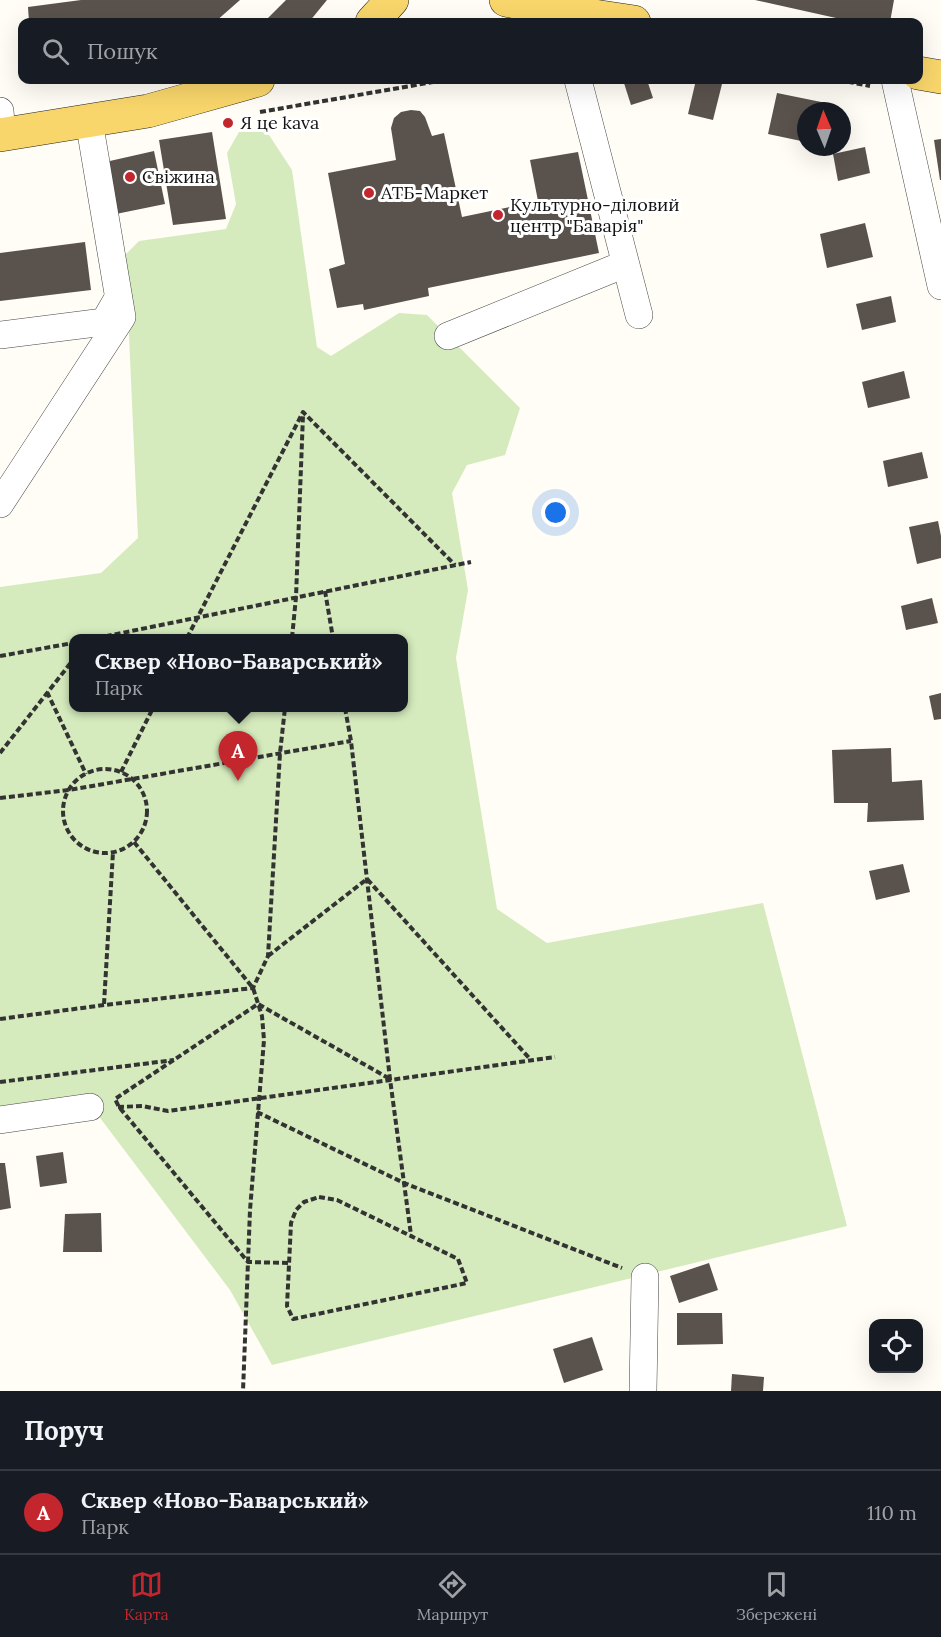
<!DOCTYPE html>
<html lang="uk">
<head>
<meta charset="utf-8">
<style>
  body { margin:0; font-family:Lora,serif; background:#242831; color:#f1f3f6 }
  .controls { position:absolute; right:18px; bottom:18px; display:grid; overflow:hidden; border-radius:12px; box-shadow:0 6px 24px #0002 }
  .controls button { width:54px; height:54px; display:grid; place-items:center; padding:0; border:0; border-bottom:2px solid #363941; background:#171b24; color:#f1f3f6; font:30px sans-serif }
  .compass { position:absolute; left:797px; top:102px; width:54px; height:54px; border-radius:50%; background:#171b24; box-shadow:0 6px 24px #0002; rotate:358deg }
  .you { position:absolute; left:556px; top:513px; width:21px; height:21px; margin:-15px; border:4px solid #fff; border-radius:50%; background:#1a73e8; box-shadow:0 0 0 9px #1a73e833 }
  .badge { display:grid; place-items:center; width:39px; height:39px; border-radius:50%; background:#c4262e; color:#fff; font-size:20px; font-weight:700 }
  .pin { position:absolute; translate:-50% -50px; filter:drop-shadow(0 2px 3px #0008) }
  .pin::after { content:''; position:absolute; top:32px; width:21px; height:18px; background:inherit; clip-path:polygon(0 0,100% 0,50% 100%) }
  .popup { position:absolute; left:69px; top:634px; width:339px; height:78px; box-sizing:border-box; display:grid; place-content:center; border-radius:12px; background:#171b24; filter:drop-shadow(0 2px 4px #0005); font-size:20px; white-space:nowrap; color:#9ea1a6 }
  .popup b { font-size:22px; color:#f1f3f6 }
  .popup::after { content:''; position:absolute; left:50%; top:100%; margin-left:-12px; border:12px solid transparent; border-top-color:#171b24 }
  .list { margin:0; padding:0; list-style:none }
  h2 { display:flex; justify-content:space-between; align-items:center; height:78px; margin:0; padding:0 24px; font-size:26px }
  h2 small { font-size:20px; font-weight:400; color:#9ea1a6 }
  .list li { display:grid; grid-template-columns:39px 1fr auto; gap:18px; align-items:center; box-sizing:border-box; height:84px; padding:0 24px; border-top:2px solid #363941 }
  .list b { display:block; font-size:22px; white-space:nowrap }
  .list p { margin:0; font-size:20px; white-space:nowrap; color:#9ea1a6 }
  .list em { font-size:20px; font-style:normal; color:#9ea1a6 }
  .icon { flex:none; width:33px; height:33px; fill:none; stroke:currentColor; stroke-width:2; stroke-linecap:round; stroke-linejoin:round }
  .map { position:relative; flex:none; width:941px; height:1391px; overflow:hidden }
  .search { position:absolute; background:#171b24; box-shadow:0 6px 24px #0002; left:18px; right:18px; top:18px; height:66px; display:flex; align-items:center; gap:15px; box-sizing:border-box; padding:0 21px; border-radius:12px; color:#9ea1a6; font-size:22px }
  .sheet { height:162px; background:#171b24 }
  nav { display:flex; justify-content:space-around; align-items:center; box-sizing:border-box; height:84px; border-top:2px solid #363941; background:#171b24; font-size:16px; color:#9ea1a6 }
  nav a { display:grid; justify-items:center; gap:3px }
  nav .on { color:#c4262e }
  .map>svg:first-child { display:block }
  .green { fill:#d5ebbd; fill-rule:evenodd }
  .building { fill:#5a524d }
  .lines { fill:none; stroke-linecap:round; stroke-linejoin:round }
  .minor-casing { stroke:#444; stroke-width:28 }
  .major-casing { stroke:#222; stroke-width:34 }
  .path { stroke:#333; stroke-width:4; stroke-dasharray:6 3; stroke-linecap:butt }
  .minor { stroke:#fff; stroke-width:27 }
  .major { stroke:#f9d66b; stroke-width:33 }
  .poi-dot { fill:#c4262e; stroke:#fff; stroke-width:2 }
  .labels { text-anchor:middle; stroke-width:6; stroke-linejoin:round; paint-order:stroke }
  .poi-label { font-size:18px; fill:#111; stroke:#fff; text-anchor:start }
</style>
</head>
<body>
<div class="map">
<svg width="941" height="1391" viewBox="0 0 941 1391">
  <rect width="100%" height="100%" fill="#fffdf5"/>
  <!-- green -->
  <path class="green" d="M239,132H267L292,170L317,347L331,356L399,313L427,315L520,408L505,455L467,465L452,493L468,590L456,658L497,909L547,943L763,903L847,1226L272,1365L230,1290L82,1094L0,1106V587L101,573L138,538L128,313L121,259L139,241L226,229L236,204L227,153ZM73,638H403V708H73Z"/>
  <!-- building -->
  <g class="building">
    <path d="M81,0H240L215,22H29L28,7Z"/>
    <path d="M286,0H327L309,22H264Z"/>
    <path d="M755,0H894L890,22H854Z"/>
    <path d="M623,80H647L653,98L631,105Z"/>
    <path d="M696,80H708L722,84L713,120L688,114Z"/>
    <path d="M777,93L836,105L834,111H806V142L768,134Z"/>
    <path d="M411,110L420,111L425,117L432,136L444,133L462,217L538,201L530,160L578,152L599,253L428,288L429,296L364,310L363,304L337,308L329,269L345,264L328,173L396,160L391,128L394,118L401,112Z"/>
    <path d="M212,132L226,219L173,225L159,140Z"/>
    <path d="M941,139V180H940L934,140Z"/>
    <path d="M865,147L870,173L838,181L833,154Z"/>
    <path d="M154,151L165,204L111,215L101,163Z"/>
    <path d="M865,223L873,257L827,268L820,234Z"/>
    <path d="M85,242L91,290L0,301V253Z"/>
    <path d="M891,296L896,322L862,330L856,304Z"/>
    <path d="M904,371L910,398L868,408L862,382Z"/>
    <path d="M922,452L928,478L888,487L883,461Z"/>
    <path d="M938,521L941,536V558L917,564L909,527Z"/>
    <path d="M932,598L938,623L906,630L901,606Z"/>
    <path d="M941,693V719L934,720L929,696Z"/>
    <path d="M891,748L892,782L922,780L924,820L867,822L868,803H834L832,750Z"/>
    <path d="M903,864L910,892L876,900L869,871Z"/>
    <path d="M63,1152L67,1183L40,1187L36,1156Z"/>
    <path d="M0,1163H5L11,1208L0,1210Z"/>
    <path d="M101,1213L102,1252H63L65,1214Z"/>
    <path d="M709,1263L718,1290L679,1303L670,1276Z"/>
    <path d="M677,1313H722L723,1344L677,1345Z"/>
    <path d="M592,1337L603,1370L564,1383L553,1349Z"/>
    <path d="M732,1374L764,1377L763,1391H731Z"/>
  </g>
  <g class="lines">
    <!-- minor casing -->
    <g class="minor-casing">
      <g id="minor">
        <path d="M578,80L639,315"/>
        <path d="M895,80L941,286"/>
        <path d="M0,111L2,135"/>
        <path d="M0,335L104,322L118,298"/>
        <path d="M448,336L625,264"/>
        <path d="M0,504L122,317L89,121"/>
        <path d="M0,1120L90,1107"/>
        <path d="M643,1391L645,1277"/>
      </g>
    </g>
    <!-- major casing -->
    <g class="major-casing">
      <g id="major">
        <path d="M506,0L560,11L634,22"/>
        <path d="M372,22L392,0"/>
        <path d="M918,73L941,77"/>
        <path d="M0,135L148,111L258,80"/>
      </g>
    </g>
    <!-- path -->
    <g class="path">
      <path d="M839,80L870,86"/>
      <path d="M260,112L445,80"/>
      <path d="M325,591L333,638"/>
      <path d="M97,638L471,562"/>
      <path d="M187,638L303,412L455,565"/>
      <path d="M292,638L296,597L303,415"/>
      <path d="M0,656L73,643"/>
      <path d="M47,692L86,774"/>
      <path d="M345,708L351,741L390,1079L411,1235"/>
      <path d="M0,753L73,660"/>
      <circle cx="105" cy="811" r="42"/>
      <path d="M121,772L153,708"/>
      <path d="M0,798L69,790L351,741"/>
      <path d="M134,842L253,988L262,1016L264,1040L250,1210L243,1391"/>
      <path d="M268,956L367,879L531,1060"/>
      <path d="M104,1004L113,852"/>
      <path d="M0,1019L104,1005L253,988L268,956L280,753L285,708"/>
      <path d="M0,1082L174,1060"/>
      <path d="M118,1107L142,1106L168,1111L555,1057"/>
      <path d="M257,1112L404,1183L622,1268"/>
      <path d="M319,1197L337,1200L458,1259L467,1283L293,1319L287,1306L291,1223L296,1210L304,1202Z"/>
      <path d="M288,1263L248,1262L119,1107L115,1099L258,1004L390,1079"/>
    </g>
    <!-- minor -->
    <use href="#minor" class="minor"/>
    <!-- major -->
    <use href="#major" class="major"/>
  </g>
  <!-- markers -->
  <g class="poi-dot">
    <circle cx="228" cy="123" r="6"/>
    <circle cx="130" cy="177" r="6"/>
    <circle cx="369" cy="193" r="6"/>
    <circle cx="498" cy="215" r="6"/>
  </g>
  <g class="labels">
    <!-- poi labels -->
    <g class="poi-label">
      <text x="240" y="129">Я це kava</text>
      <text x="142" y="183">Свіжина</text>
      <text x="381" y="199">АТБ-Маркет</text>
      <text x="510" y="211">Культурно-діловий<tspan x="510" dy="21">центр "Баварія"</tspan></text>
    </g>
  </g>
</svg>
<div class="controls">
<button><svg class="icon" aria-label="locate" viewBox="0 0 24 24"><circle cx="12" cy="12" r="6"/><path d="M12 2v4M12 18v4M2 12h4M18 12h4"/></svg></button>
</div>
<svg class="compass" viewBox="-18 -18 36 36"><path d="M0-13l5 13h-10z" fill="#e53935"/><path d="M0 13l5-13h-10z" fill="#9ea1a6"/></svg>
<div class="you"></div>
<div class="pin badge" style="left:238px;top:781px">A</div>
<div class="popup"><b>Сквер «Ново-Баварський»</b>Парк</div>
<div class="search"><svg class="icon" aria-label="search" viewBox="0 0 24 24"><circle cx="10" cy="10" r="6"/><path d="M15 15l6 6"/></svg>Пошук</div>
</div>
<section class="sheet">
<h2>Поруч<small></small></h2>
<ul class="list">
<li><span class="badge">A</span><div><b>Сквер «Ново-Баварський»</b><p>Парк</p></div><em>110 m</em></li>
</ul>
</section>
<nav>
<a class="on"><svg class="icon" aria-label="map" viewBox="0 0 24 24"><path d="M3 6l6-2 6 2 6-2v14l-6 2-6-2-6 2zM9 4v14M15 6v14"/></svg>Карта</a>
<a><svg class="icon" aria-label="directions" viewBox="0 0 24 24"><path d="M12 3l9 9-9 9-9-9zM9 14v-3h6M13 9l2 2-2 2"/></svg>Маршрут</a>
<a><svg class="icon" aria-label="saved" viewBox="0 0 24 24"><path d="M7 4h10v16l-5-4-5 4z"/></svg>Збережені</a>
</nav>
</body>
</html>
